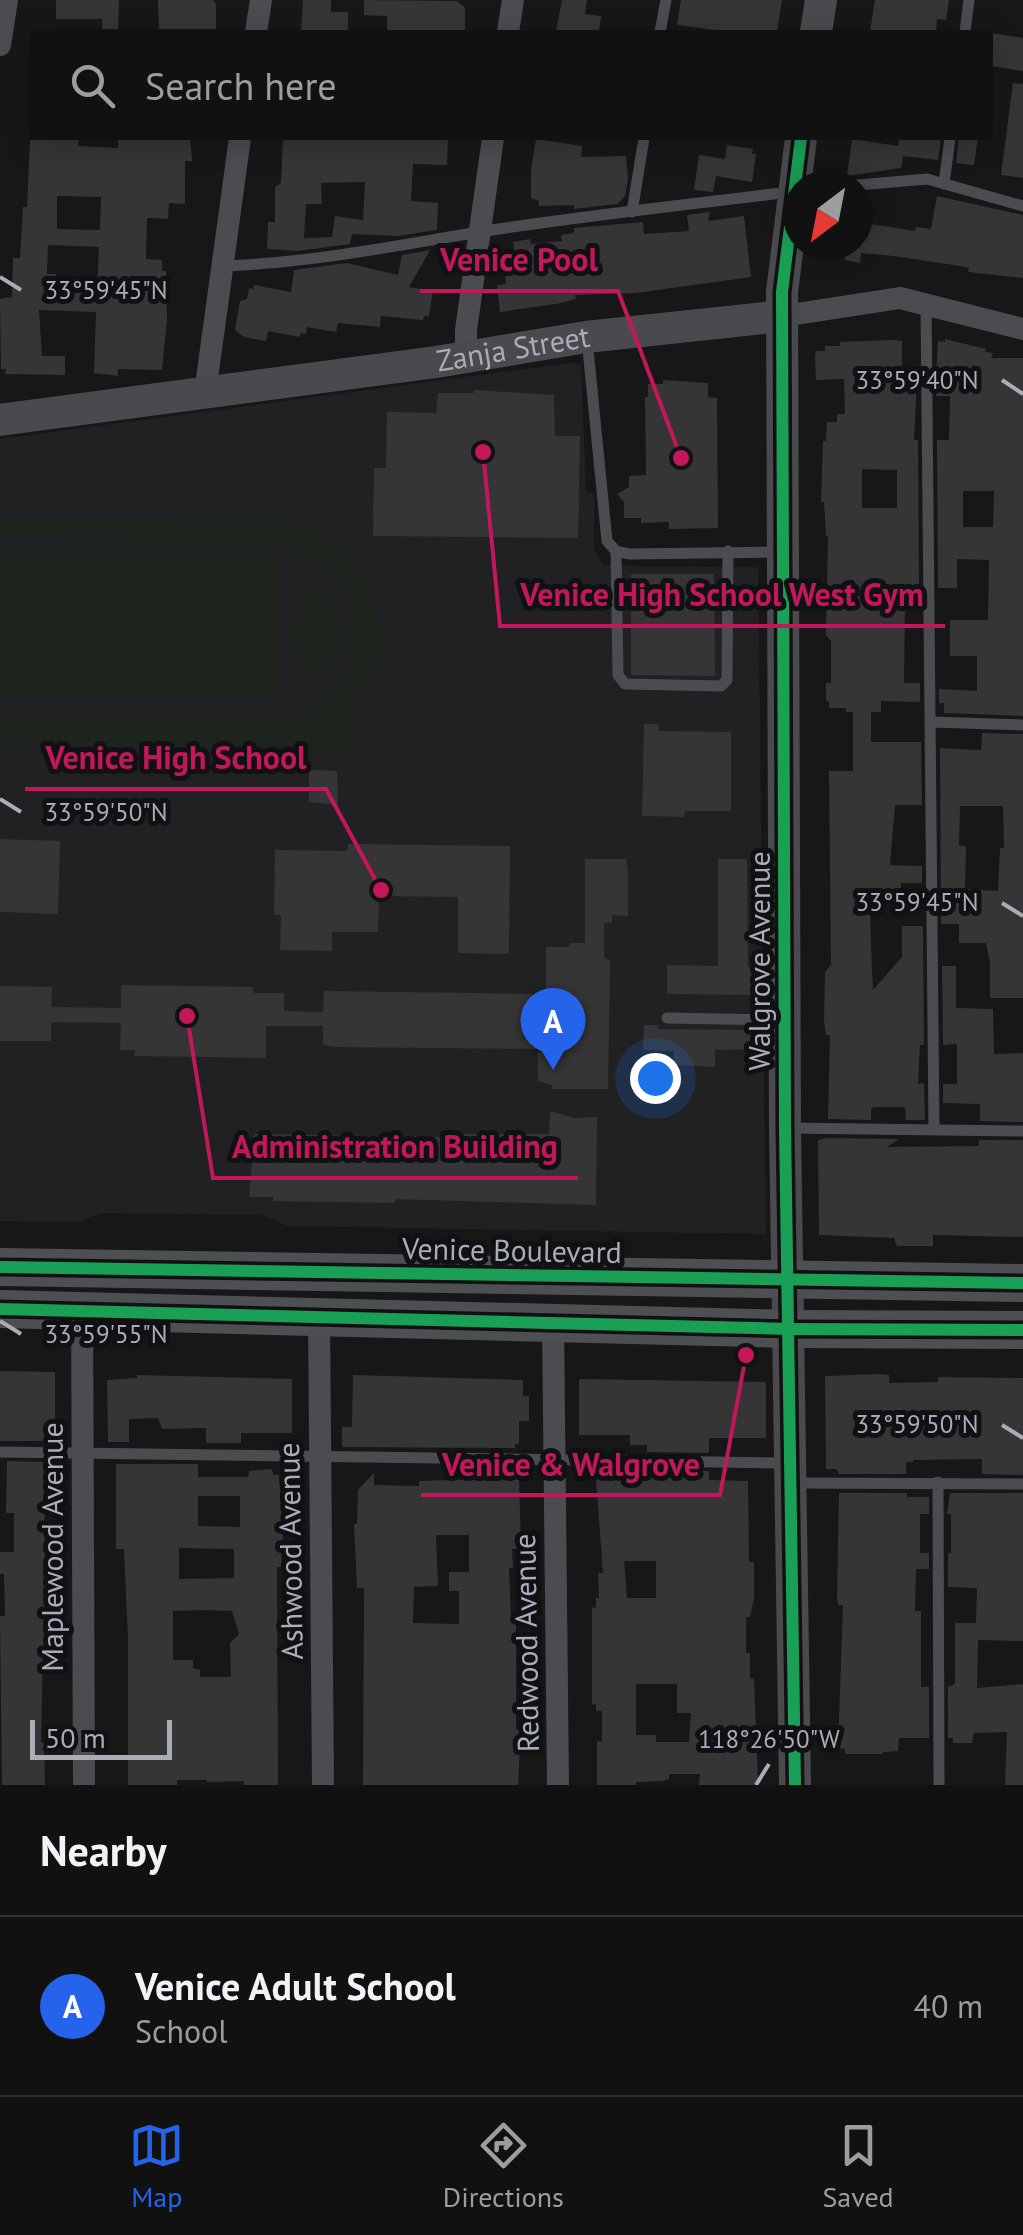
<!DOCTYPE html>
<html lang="en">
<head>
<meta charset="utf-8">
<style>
  body { margin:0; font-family:"PT Sans",sans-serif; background:#1e1f1f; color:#f1f3f6 }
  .compass { position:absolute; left:783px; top:170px; width:90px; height:90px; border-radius:50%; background:#111; box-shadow:0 5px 25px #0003; rotate:212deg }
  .scale { position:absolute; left:30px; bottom:25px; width:142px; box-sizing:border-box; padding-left:10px; border:5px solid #a8adb8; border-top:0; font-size:28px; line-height:35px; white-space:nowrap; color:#a8adb8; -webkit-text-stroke:8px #111113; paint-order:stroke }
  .you { position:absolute; left:655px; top:1078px; width:35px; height:35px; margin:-25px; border:8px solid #fff; border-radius:50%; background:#1a73e8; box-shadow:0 0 0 15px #1a73e833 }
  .badge { display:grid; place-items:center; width:65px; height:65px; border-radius:50%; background:#2563eb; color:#fff; font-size:32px; font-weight:700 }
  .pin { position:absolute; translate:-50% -82px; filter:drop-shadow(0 2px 5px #0008) }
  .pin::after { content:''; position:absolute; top:52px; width:35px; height:30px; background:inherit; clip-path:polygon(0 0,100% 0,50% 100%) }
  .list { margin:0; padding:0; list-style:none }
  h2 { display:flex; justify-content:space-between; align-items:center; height:130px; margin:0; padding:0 40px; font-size:42px }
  h2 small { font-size:32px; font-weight:400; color:#9c9d9f }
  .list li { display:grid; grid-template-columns:65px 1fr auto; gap:30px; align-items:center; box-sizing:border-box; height:180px; padding:0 40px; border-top:2px solid #303131 }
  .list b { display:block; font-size:38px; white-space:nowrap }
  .list p { margin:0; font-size:32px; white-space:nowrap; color:#9c9d9f }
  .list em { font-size:32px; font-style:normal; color:#9c9d9f }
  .icon { flex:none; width:55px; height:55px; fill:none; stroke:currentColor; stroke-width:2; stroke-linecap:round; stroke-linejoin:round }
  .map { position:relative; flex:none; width:1023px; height:1785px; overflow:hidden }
  .search { position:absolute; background:#111; box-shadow:0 5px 25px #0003; left:30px; right:30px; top:30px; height:110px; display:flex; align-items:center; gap:25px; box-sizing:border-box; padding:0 35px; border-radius:0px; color:#9c9d9f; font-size:38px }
  .sheet { height:310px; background:#111 }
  nav { display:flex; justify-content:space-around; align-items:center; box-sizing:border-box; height:140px; border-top:2px solid #303131; background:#111; font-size:28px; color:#9c9d9f }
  nav a { display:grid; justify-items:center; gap:5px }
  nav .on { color:#2563eb }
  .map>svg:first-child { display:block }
  .built { fill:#212123 }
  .green { fill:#1d241e }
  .building { fill:#353536; fill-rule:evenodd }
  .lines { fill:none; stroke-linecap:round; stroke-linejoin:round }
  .lane { stroke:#4b4c50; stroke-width:11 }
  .street { stroke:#4b4c50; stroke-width:22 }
  .secondary { stroke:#4a4a4e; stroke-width:32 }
  .primary { stroke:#4d4f52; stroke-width:38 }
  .cycleway-casing { stroke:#111113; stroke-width:19 }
  .cycleway { stroke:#1a9f57; stroke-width:12 }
  .ticks { fill:none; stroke:#a8adb8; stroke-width:4 }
  .labels { text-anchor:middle; stroke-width:10; stroke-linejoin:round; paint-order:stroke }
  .street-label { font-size:30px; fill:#a8adb8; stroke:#111113 }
  .ticks-label { font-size:25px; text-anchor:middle; fill:#a8adb8; stroke:#111113; stroke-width:10; stroke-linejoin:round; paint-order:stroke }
  .leader { fill:none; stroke:#c2185b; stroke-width:4 }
  .callout-dot { fill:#c2185b; stroke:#111113; stroke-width:4 }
  .callout-label { font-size:32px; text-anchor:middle; font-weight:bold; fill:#c2185b; stroke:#111113; stroke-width:10; stroke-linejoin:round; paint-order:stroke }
</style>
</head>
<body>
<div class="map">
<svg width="1023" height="1785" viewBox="0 0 1023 1785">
  <rect width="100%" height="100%" fill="#171717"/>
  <!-- built -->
  <path class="built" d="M571,363L581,365L586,492L594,494V550L604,566L758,567L766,1234L288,1226L261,1215L102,1213L77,1222L0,1221V439Z"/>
  <!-- green -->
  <g class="green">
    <path d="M0,515L285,518C343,541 393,590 379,658C374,679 355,694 351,713C348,725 351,740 351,752L0,745V720L282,722C298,717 311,713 324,702C363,667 365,598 324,564C307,551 287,546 266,543L0,539Z"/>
    <rect x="0" y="552" width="275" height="148"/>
    <path d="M301,590C358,600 358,671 300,679V646L288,645V624L300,623Z"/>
  </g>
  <!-- building -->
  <g class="building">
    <path d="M56,0H119L118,29H102V19H56Z"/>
    <path d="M158,0H213L216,4V29H159Z"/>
    <path d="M303,0H331V12H348V32L301,31Z"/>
    <path d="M364,0L457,1L465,8V32H387V16L364,15Z"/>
    <path d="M562,0H587L585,14L601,16L599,32H556Z"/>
    <path d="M681,0H782L777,32H730L677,25Z"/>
    <path d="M875,0H949L946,20L937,19L936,32H870Z"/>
    <path d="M990,33L1023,38V71L990,66Z"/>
    <path d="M1013,83L1023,84V178L1001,175Z"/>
    <path d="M30,138H79L78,146L118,148V138H190L192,161H185V204L169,203L168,219L147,218L146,259L162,260V271H166L167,320L162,370L118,369V376L94,373L96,312L39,310L42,356H65V375L5,374L6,369H1L0,299L12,297L13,258H20L23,207H27ZM57,196L101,197L100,230L57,229ZM48,245L99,247L97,292L56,291V274H47Z"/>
    <path d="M283,138H448L447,165L413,164L411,201L438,203L437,230L397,236L352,234L350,244L298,251L267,249L268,222H275V187L281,183ZM365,182L363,220L335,216L332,237L304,238L306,204H322L321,183Z"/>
    <path d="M899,138H941L938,160L903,156L901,168L847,176L852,139L898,146Z"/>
    <path d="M959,138H978L974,165L956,163Z"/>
    <path d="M536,139L582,146L581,157L626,156L628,178L625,196L617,204L574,209V205L539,206V201L531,198V170Z"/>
    <path d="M727,145L753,149L752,154H756L752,182L716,176L713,192L694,190L699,155L725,159Z"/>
    <path d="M937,196L1023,215V278L968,272L969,268L960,266L894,256L861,253L860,263L845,260L847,245H858V222L915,231L916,227L931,229Z"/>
    <path d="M710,212L708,221L744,216L751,277L636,293L575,295L576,299L562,303L500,312L497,285L506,284L505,273L518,271L513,242L530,239L531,244L562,241L561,235L574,233V228L643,222L644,234L689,231L687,215Z"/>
    <path d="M430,250L409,287L433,291L429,316H424L423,320L381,316L380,327L338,323L336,332L307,327L306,334L301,333L300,337L268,331L266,341L244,337L235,330L240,301L247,299L249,288L253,289L254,285L291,292L294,270L347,263L398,275L402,255Z"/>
    <path d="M945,339L986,349L985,352L993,353L991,358H1023V716L944,713V703H939V689L977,691V656H950V620H988L989,560L957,559V588H938L937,440H949L950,396H936V376L938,341L945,342ZM963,491H994L993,527H963Z"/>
    <path d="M892,340L902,341V376H917L914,440H918L919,588L918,599H905L904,683H920V702L881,701V712H871V742H921L922,805H895L890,865L922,866V883H901V903H870L871,946L873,990L902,957V926H923L924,1045H920L918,1084L924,1083L925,1120H906L905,1107H874L871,1109V1120L828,1119L830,1035H826L824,1020L825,972L831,965L829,771H853V712H846V708H829V701H826V683H831V641L826,635L828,536H826L824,502H821L823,441H826L827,422H837V414H845L844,379L816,380L815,356L816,351H825V346H840V342ZM862,469L897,470V508H862Z"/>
    <path d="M663,380L708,383V397L717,398L718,528L669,529V522L641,523V518H624V502L617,494L629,487V476L646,475L645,397H648V384H663Z"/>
    <path d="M474,390L554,395L555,436H580L578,538L373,536L374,468H386L387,412L436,413L438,393H474Z"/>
    <path d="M631,574H714L715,676L631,675Z"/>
    <path d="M644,724H659L658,731L731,732V811H685L684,817L642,816Z"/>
    <path d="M982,733L1023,734V998H990V963L986,943H959V924H941L940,748L981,750ZM960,806H1003L1004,848H1000L998,891L965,889L966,846H959Z"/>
    <path d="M309,770L337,771L338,805L309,802Z"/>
    <path d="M0,839L60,841L58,914L0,912Z"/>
    <path d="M348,844L510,846L509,954L458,953V897L379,896L378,932H332V951L280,950L281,915H274L275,850L347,851Z"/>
    <path d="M585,859H626L628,873V916L612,915V923H604V957L610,961L608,1089H552V1085L538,1081V1049L337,1047L323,1045V1026H266V1058L134,1056L135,1050H120L121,1023L51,1022V1041H0V986L52,987L51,1007L121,1008V985L253,987V993H284V1011L323,1012L324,991L546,994V947H570V943H585Z"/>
    <path d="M718,859H747L748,967H752V995L667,994V965L718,966Z"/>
    <path d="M942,966H956V1008L993,1009L994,1054L1023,1053V1122L980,1121V1104L943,1103V1084H957V1044L943,1045Z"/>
    <path d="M644,1025H659L658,1029L756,1030V1049L715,1050V1067L673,1065L674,1051L643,1050Z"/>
    <path d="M550,1111L574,1118L597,1117L596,1205L395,1199V1203L273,1201V1197H249L254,1134L441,1137L442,1134H549Z"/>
    <path d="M828,1138L899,1139L887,1147L979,1146V1140H1023V1237L933,1235V1246H897L894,1238L819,1235L818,1140Z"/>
    <path d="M0,1371L55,1372V1441H0Z"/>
    <path d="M879,1374L889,1375V1383L938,1382V1377L1023,1378V1475L982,1474V1459L913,1460V1462H906V1474H839L836,1469H826L825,1376Z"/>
    <path d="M137,1375L292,1379V1433H241V1443H206V1428L162,1429L158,1418L129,1419V1442H108L107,1380L137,1378Z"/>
    <path d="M353,1375L523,1380V1396H529V1421H519V1444H515V1448L342,1447V1427H352Z"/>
    <path d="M579,1379L766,1382V1438H709V1453L647,1452V1445H630V1435H579Z"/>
    <path d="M7,1461L44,1462L46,1651L43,1652L41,1743H44L45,1785H2L0,1616H5L4,1574H0V1552H14V1513H6Z"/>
    <path d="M116,1464H198V1477H248L249,1471L271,1469L274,1475H279L283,1533L281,1567H277L278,1785H244V1781L207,1782V1780H177V1785H128V1638L124,1549H116ZM198,1496H240V1527L198,1526ZM179,1548L234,1549V1578L179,1579ZM203,1610L232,1611L239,1634L230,1643L231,1677H200V1670L193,1668V1660H173V1611Z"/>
    <path d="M648,1470L709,1471V1480L748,1481L749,1562H754V1599L750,1617H746V1653H750V1679L754,1678L758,1785H699L700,1774H669V1779L663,1781L636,1782V1785H597V1741L602,1742V1711H596V1705L592,1704V1608L596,1607V1598H599L598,1573H603L596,1479H648ZM624,1561H656V1598H627ZM636,1684H677V1713H691L689,1742H656V1735H636Z"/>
    <path d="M374,1473V1485L419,1486V1481L519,1478L521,1549H512L513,1568H509L511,1617H516V1728L521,1734L518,1785H363L364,1588H357L354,1524H357L358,1490ZM436,1535H469V1572H449V1591H459V1624L413,1623L414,1587L438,1586Z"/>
    <path d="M839,1493H907V1497H929V1514H920V1553H929V1569H916L915,1611H921V1687H929V1738H899L898,1751L883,1752V1754H845V1749L838,1748L843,1605H838L837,1597Z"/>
    <path d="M950,1493H1023V1641L978,1640L977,1688L1023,1684V1785H1005L1007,1732L974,1733L972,1743H953V1738H948V1687L955,1684V1623H976L977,1588L948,1587V1553H951V1514H947Z"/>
  </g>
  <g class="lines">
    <!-- lane -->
    <g class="lane">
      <path d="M660,32L666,0"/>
      <path d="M965,32L969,0"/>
      <path d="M944,184L950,138"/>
      <path d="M858,185L927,179L1023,206"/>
      <path d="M632,212L644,138"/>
      <path d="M223,266C310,263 393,246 479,232C582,216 686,205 789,192"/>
      <path d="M926,303L934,1129"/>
      <path d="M587,339L607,541L616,551L629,554L781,552"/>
      <path d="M616,551L618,675L625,684L721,686L727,680L728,551"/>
      <path d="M931,722L1023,725"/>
      <path d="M667,1018L781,1020"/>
      <path d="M787,1128L1023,1131"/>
      <path d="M0,1452L788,1463"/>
      <path d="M938,1482L939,1785"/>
      <path d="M792,1483L1023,1484"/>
    </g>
    <!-- street -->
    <g class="street">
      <path d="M256,32L261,0"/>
      <path d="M508,32L513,0"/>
      <path d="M0,45L7,0"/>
      <path d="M783,316L900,298L1023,329"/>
      <path d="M466,357V330L493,138"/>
      <path d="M205,393L240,138"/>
      <path d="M82,1310L84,1785"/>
      <path d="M319,1315L323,1785"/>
      <path d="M553,1321L558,1785"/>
    </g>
    <!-- secondary -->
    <g class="secondary">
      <path d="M816,32L821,0"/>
      <path id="s1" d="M0,420L436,362L586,337L783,316"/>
      <path d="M795,1785L785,1128L782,292L801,138"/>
    </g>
    <!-- primary -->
    <g class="primary">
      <path d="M0,1267L1023,1283"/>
      <path d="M0,1309L789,1329L1023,1330"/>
    </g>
    <!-- cycleway casing -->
    <g class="cycleway-casing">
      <g id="cycleway">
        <path d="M0,1267L1023,1283"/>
        <path d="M0,1309L789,1329L1023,1330"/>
        <path d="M795,1785L785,1128L782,292L801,138"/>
      </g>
    </g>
    <!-- cycleway -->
    <use href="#cycleway" class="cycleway"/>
  </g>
  <!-- ticks -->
  <path class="ticks" d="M0,277L21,290M1002,380L1023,394M0,799L21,812M1002,903L1023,916M0,1321L21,1334M1002,1425L1023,1438M756,1785L769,1764"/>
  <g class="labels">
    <!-- street labels -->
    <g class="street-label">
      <text dy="10" stroke="none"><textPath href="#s1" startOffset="518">Zanja Street</textPath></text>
      <text transform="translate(760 961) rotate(-90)" y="10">Walgrove Avenue</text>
      <text transform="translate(512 1251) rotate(1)" y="10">Venice Boulevard</text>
      <text transform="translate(53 1547) rotate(-90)" y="10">Maplewood Avenue</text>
      <text transform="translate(291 1551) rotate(-91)" y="10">Ashwood Avenue</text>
      <text transform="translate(527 1643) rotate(-91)" y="10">Redwood Avenue</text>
    </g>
  </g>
  <g class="ticks-label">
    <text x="106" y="299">33°59'45"N</text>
    <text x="917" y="389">33°59'40"N</text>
    <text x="106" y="821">33°59'50"N</text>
    <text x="917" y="911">33°59'45"N</text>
    <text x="106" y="1343">33°59'55"N</text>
    <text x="917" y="1433">33°59'50"N</text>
    <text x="769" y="1748">118°26'50"W</text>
  </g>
  <!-- callouts -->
  <path class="leader" d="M681 458L618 291H420M483 452L500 626H945M381 890L326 789H25M187 1016L213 1178H578M746 1355L720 1495H421"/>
  <g class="callout-dot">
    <circle cx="681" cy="458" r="10"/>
    <circle cx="483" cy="452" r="10"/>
    <circle cx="381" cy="890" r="10"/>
    <circle cx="187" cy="1016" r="10"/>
    <circle cx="746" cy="1355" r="10"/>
  </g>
  <g class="callout-label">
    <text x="519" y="271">Venice Pool</text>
    <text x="722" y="606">Venice High School West Gym</text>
    <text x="176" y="769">Venice High School</text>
    <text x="395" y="1158">Administration Building</text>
    <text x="571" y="1476">Venice &amp; Walgrove</text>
  </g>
</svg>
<svg class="compass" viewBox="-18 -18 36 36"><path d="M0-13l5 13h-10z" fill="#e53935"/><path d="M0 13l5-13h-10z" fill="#9c9d9f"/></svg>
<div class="scale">50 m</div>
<div class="you"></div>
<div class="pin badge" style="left:553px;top:1070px">A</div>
<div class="search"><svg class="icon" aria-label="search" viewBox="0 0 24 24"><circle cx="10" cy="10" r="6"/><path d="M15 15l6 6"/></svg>Search here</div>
</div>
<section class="sheet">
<h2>Nearby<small></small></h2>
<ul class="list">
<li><span class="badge">A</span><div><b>Venice Adult School</b><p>School</p></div><em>40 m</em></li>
</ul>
</section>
<nav>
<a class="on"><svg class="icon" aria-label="map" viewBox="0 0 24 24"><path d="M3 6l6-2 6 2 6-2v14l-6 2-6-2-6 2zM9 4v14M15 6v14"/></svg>Map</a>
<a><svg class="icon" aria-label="directions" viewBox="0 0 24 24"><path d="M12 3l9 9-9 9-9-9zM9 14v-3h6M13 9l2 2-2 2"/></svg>Directions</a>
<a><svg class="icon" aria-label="saved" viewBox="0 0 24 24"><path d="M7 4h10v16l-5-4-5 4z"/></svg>Saved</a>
</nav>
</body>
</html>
